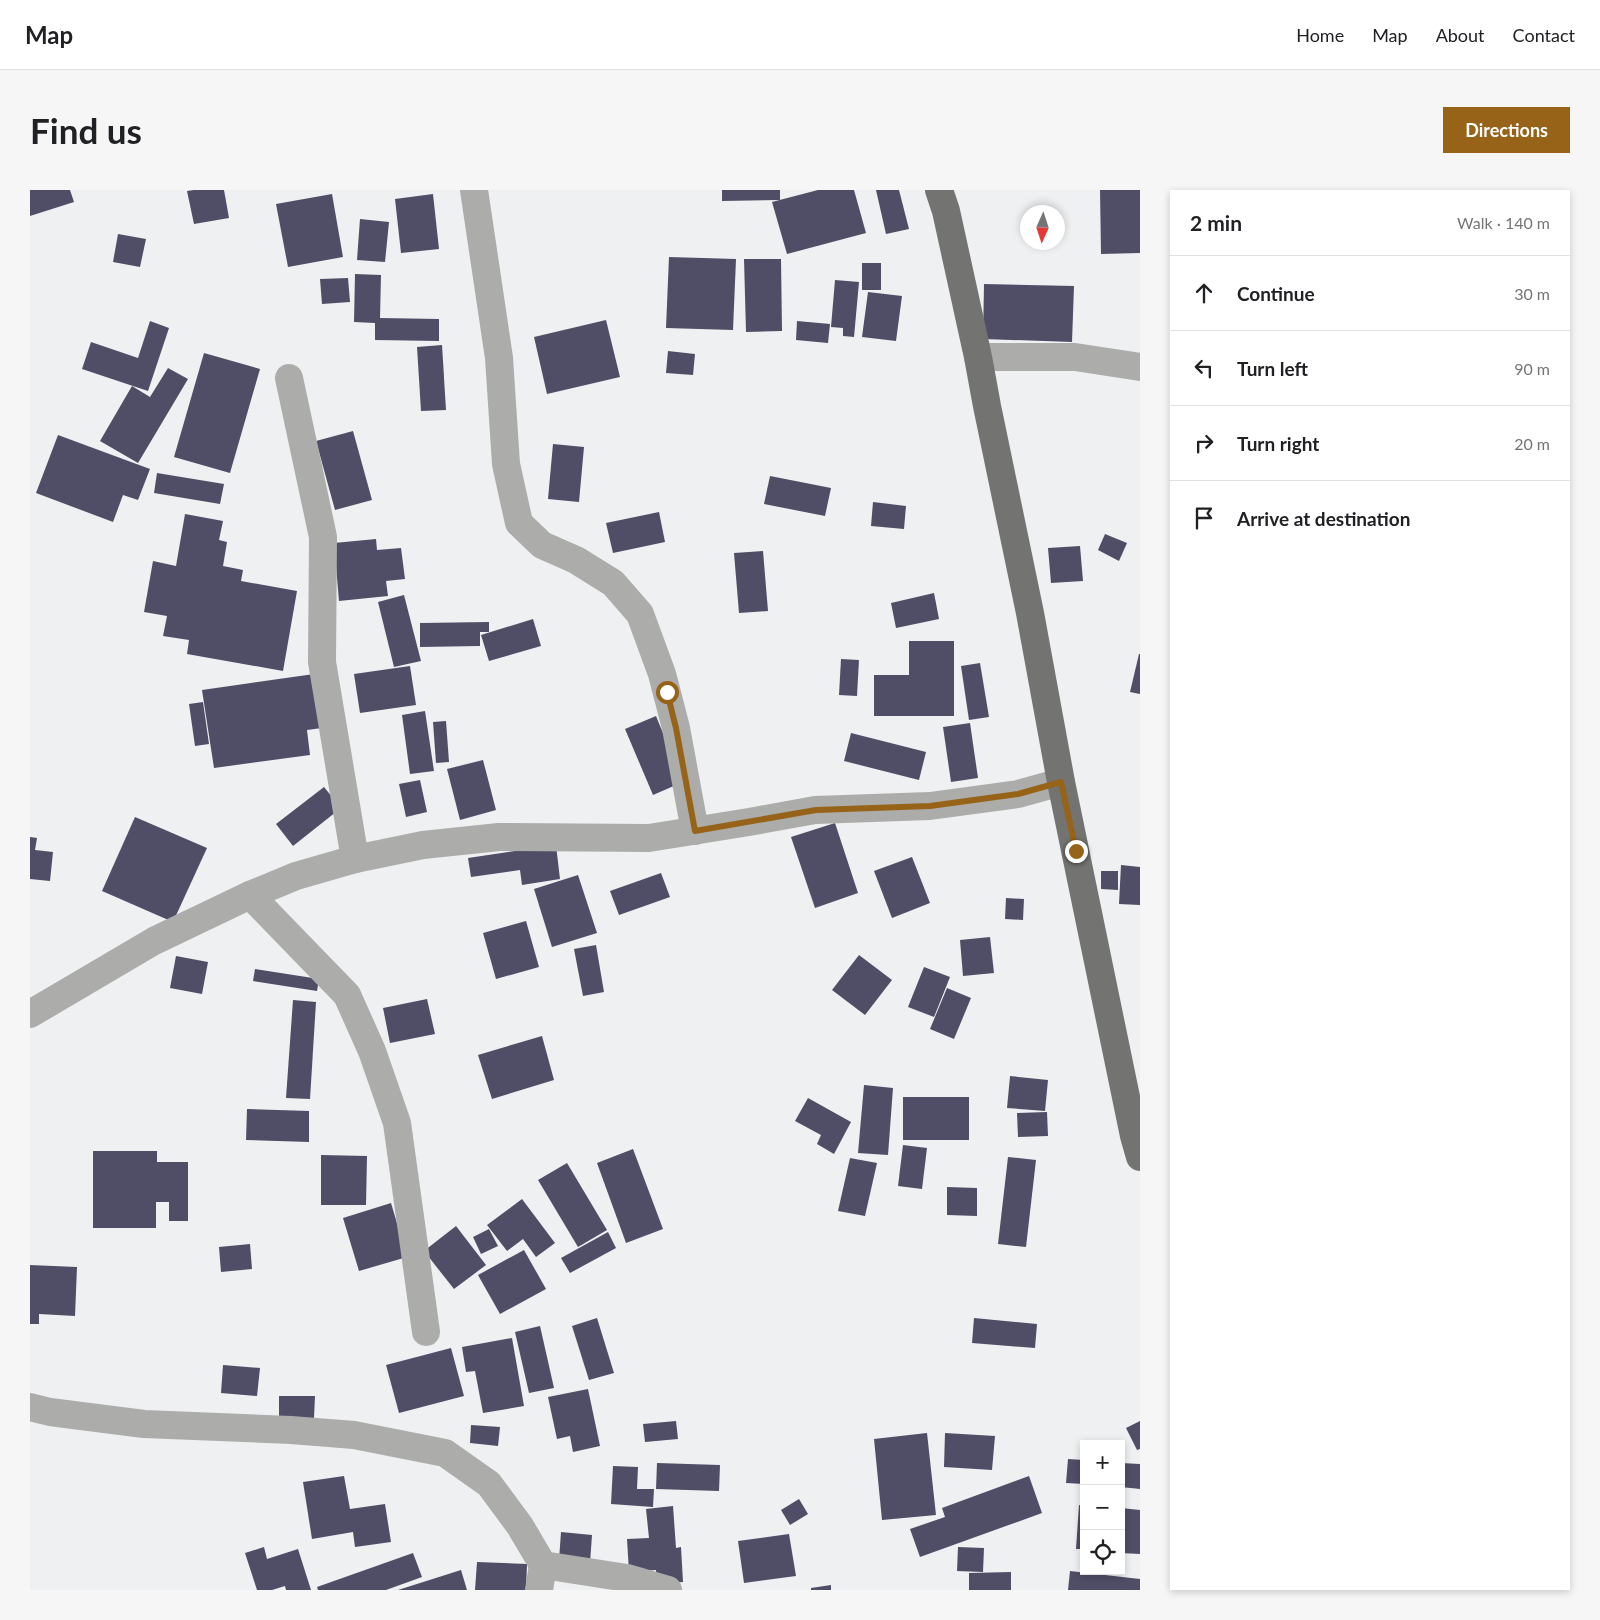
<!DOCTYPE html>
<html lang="en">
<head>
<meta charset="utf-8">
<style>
  body { margin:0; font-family:Lato,sans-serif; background:#f6f6f6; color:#202124 }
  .controls { position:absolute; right:15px; bottom:15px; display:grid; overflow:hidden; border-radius:0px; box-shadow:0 2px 8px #0003 }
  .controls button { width:45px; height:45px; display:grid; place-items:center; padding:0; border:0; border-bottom:1px solid #e0e0e0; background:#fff; color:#202124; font:25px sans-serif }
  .compass { position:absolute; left:990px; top:15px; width:45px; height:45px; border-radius:50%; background:#fff; box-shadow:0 2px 8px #0003; rotate:183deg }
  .stop { position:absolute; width:15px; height:15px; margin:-11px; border:4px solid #976318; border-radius:50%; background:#fff }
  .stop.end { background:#976318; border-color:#fff; box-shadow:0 1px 5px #0008 }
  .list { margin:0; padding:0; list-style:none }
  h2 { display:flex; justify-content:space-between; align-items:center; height:65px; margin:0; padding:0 20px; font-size:21px }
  h2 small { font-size:16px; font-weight:400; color:#757577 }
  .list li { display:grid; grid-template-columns:32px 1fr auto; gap:15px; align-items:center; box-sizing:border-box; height:75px; padding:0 20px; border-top:1px solid #e0e0e0 }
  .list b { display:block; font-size:19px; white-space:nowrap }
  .list em { font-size:16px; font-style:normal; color:#757577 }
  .icon { flex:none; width:28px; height:28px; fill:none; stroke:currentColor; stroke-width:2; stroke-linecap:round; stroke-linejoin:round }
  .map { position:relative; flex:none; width:1110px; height:1400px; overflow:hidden; border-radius:0px }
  header { display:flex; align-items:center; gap:30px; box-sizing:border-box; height:70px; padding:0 25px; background:#fff; border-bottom:1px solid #e0e0e0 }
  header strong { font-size:24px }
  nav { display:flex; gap:28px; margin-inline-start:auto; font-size:18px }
  .intro { display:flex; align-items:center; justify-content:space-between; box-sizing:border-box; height:120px; padding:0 30px }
  h1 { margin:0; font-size:35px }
  .button { padding:12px 22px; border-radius:0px; background:#976318; color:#fff; font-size:18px; font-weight:700 }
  main { display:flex; gap:30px; padding:0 30px }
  aside { flex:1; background:#fff; border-radius:0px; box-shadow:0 2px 8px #0003 }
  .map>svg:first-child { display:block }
  .building { fill:#504d67 }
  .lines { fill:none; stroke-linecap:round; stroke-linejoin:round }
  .minor { stroke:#acacab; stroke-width:28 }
  .major { stroke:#737372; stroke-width:28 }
  .route { stroke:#976318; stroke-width:6 }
</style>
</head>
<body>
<header>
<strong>Map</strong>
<nav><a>Home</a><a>Map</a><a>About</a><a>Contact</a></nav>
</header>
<div class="intro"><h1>Find us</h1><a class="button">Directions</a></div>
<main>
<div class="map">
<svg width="1110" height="1400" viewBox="0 0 1110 1400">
  <rect width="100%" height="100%" fill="#eff0f1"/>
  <!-- building -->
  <g class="building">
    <path d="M0,0H40L44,12L0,26Z"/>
    <path d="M164,0H194L199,28L164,34L157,1Z"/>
    <path d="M692,0H750V10L692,11Z"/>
    <path d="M788,0H824L836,43L757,64L742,12Z"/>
    <path d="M846,0H869L879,39L856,44Z"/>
    <path d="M1070,0H1110V63L1071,64Z"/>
    <path d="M302,4L313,67L258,77L246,14Z"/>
    <path d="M403,4L409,59L371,63L365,9Z"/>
    <path d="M330,29L359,32L355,72L327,70Z"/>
    <path d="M88,44L116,49L110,77L83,72Z"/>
    <path d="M639,67L706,69L703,140L636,138Z"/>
    <path d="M714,69H751L752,141L716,142Z"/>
    <rect x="832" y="73" width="19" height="27"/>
    <path d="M325,84L351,85L350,128L409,129V151L345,150V133L324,132Z"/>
    <path d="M318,88L320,112L292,114L290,89Z"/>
    <path d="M805,90L829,92L824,147L813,146V138L801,137Z"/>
    <path d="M954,94L1044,96L1042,152L953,149Z"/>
    <path d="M838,102L872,106L866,151L832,147Z"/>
    <path d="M576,130L590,187L517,204L504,147Z"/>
    <path d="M120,131L139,138L118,201L52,179L61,152L108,168Z"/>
    <path d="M767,131L800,134L798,153L766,150Z"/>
    <path d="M412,155L416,220L391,221L387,157Z"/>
    <path d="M638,161L665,164L663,185L636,183Z"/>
    <path d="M174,163L230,179L200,283L144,267Z"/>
    <path d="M138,178L158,189L108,273L70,251L102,196L120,207Z"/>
    <path d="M323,241L342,310L305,320L286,251Z"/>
    <path d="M28,245L120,279L108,310L93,305L83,332L6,303Z"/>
    <path d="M523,254L554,257L549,312L518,309Z"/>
    <path d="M127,283L194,294L190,314L124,303Z"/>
    <path d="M740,286L801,298L795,326L734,314Z"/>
    <path d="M843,312L876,316L874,339L841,336Z"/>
    <path d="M629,322L635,352L583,363L576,333Z"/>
    <path d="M155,324L193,331L189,350L197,352L193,376L213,380L211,391L267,401L253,481L157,464L159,450L133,446L137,426L114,422L123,371L146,376Z"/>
    <path d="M1075,344L1097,353L1089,371L1068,360Z"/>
    <path d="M346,349L347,360L371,358L375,389L356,391L358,406L309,411L304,353Z"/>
    <path d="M1050,356L1053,391L1021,393L1018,358Z"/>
    <path d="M733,361L738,421L709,423L704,363Z"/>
    <path d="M904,403L909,429L866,438L861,413Z"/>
    <path d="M374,405L391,471L364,477L348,412Z"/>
    <path d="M503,429L511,456L459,471L451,445Z"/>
    <path d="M459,432V442H450V456L390,457V433Z"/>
    <path d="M879,451H924V526H844V485H879Z"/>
    <path d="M1109,464H1110V504L1100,502Z"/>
    <path d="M811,469L829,470L827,506L809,505Z"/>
    <path d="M950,473L959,527L939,530L931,476Z"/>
    <path d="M380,476L386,515L330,523L324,484Z"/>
    <path d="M284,484L292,538L277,540L280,565L184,578L172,500Z"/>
    <path d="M173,512L179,554L165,556L159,514Z"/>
    <path d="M395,521L404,581L380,584L372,525Z"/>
    <path d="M626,526L653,592L623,605L595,539Z"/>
    <path d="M416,531L419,572L406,573L403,532Z"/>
    <path d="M940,533L948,588L921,592L913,537Z"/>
    <path d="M821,543L896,562L889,590L814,571Z"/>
    <path d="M453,570L466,620L430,630L417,579Z"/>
    <path d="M390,590L397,622L376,627L369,594Z"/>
    <path d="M294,597L311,618L263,656L246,634Z"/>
    <path d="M105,627L177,658L143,732L72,701Z"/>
    <path d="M805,633L828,703L785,718L761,647Z"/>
    <path d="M0,647L7,648L5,660L23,662L20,691L0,689Z"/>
    <path d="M526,655L530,689L492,695L490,680L441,687L438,668Z"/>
    <path d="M882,667L900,713L862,728L844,681Z"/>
    <path d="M1091,675L1110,677V715L1089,714Z"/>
    <path d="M1071,681H1088V700L1071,699Z"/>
    <path d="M631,683L640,707L589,725L580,701Z"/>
    <path d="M548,685L567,743L522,757L504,699Z"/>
    <path d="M976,708L994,709L993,730L975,729Z"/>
    <path d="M496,731L509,777L466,789L453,743Z"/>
    <path d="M960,747L964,783L933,786L930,750Z"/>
    <path d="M566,755L574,802L553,806L544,759Z"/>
    <path d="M829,765L862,790L835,825L802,800Z"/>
    <path d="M146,766L178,772L172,804L140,798Z"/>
    <path d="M894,777L920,787L904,827L878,817Z"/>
    <path d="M225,779L289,789L287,801L223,791Z"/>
    <path d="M917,798L941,808L924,849L900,839Z"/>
    <path d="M397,809L405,844L360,853L353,818Z"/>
    <path d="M263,810L286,812L280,909L256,908Z"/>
    <path d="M512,846L524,890L462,909L448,865Z"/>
    <path d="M980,886L1018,890L1015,921L977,918Z"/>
    <path d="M834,895L863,898L858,965L828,963Z"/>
    <rect x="873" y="907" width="66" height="43"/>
    <path d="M778,908L821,932L804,964L787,954L791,945L765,931Z"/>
    <path d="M217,919L279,921V952L216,950Z"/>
    <path d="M1017,922L1018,946L988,947L987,923Z"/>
    <path d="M873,955L897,958L892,999L868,996Z"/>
    <path d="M603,959L633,1039L596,1053L567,973Z"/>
    <path d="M63,961H127V972H158V1031H139V1012H126V1038H63Z"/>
    <path d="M291,965L337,966L336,1015H291Z"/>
    <path d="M978,967L1006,970L996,1057L968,1054Z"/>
    <path d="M820,968L847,973L835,1026L808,1021Z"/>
    <path d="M537,973L577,1040L548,1057L508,990Z"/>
    <path d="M917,997L947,998V1026L917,1025Z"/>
    <path d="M492,1009L525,1053L506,1067L493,1049L477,1061L457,1035Z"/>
    <path d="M361,1013L377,1067L329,1081L313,1028Z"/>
    <path d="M426,1036L456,1075L424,1099L394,1061Z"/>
    <path d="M459,1039L468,1056L451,1064L443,1047Z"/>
    <path d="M578,1042L586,1058L540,1083L531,1068Z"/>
    <path d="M220,1054L222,1079L191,1082L189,1057Z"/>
    <path d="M494,1060L516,1099L470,1124L448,1085Z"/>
    <path d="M0,1075L47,1077L45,1126L9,1124V1134H0Z"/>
    <path d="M567,1128L584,1183L559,1190L542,1136Z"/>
    <path d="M944,1128L1007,1134L1005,1158L942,1153Z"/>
    <path d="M510,1136L524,1198L499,1203L485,1142Z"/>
    <path d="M482,1148L494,1216L453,1223L445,1181L436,1182L432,1157Z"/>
    <path d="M421,1158L434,1206L369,1223L356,1175Z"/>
    <path d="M193,1175L230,1178L227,1206L191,1203Z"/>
    <path d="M558,1199L570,1256L543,1262L540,1246L527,1249L518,1207Z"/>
    <path d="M249,1206H285L284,1228H249Z"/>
    <path d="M646,1231L648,1249L615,1252L613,1234Z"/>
    <path d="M1110,1231V1259L1107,1260L1096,1238Z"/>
    <path d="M441,1235L470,1237L468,1256L440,1253Z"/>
    <path d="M897,1243L906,1325L852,1330L844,1249Z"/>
    <path d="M915,1243L965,1246L962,1280L914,1277Z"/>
    <path d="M1038,1269L1054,1270V1294L1036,1293Z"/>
    <path d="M627,1273L690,1275L689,1301L626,1299Z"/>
    <path d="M1091,1273L1110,1274V1299L1091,1297Z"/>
    <path d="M583,1276L608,1277L607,1299H624L623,1317L581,1314Z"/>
    <path d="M314,1286L320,1319L355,1314L361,1352L325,1357L323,1342L282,1349L273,1292Z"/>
    <path d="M999,1286L1012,1323L890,1367L880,1339L915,1327L912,1318Z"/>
    <path d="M769,1309L778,1324L760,1335L751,1320Z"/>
    <path d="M1049,1315H1054V1359H1046Z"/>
    <path d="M643,1316L646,1358L651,1357L653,1392L627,1394L626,1380L599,1382L597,1349L619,1348L616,1319Z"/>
    <path d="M1091,1318L1110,1320V1364L1091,1363Z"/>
    <path d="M531,1342L562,1345L560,1373L529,1370Z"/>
    <path d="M759,1344L766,1386L714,1393L708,1351Z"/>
    <path d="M234,1357L237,1369L268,1359L281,1400H256L255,1396L242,1400H227L215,1363Z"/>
    <path d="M928,1357L954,1358L953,1382L927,1381Z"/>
    <path d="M383,1363L392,1387L356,1400H288L287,1397Z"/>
    <path d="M447,1372L497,1374L496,1400H445Z"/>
    <path d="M431,1380L437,1400H368Z"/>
    <path d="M1040,1381L1110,1389V1400H1038Z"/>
    <path d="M981,1382V1400H939V1383Z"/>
    <path d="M801,1395V1400H781V1398Z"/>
  </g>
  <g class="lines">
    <!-- minor -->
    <g class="minor">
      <path d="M444,0L469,168L476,274L489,333L512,355L546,370L583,393L610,424L632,484L646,538L665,641"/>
      <path d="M948,167H1045L1110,177"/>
      <path d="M259,188L293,347L292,472L325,669"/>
      <path d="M220,705L317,805L342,861L367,933L396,1142"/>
      <path d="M0,824L124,751L220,705L266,686L325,669L393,655L469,647L619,648L719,632L785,620L900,616L988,604L1031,592"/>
      <path d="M0,1217L20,1222L114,1234L261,1240L324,1245L415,1263L459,1294L490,1336L513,1375L597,1388L638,1400"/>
      <path d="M509,1400L513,1375"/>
    </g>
    <!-- major -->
    <path class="major" d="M909,0L916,21L948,167L957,216L1000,423L1031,592L1104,946L1110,967"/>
  </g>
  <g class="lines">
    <!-- route -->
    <path class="route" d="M637,502L646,538L665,641L786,620L900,616L988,604L1031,592L1046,661"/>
  </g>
</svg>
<div class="controls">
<button>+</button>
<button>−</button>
<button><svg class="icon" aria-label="locate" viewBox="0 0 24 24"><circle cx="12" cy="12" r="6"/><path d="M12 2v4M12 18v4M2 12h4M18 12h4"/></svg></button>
</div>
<svg class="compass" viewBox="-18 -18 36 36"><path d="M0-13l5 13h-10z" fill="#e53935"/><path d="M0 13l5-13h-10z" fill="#757577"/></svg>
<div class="stop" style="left:637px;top:502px"></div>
<div class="stop end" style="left:1046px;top:661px"></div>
</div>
<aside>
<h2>2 min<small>Walk · 140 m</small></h2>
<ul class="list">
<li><svg class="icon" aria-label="ahead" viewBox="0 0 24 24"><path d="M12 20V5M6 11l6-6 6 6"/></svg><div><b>Continue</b></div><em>30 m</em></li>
<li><svg class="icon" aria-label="left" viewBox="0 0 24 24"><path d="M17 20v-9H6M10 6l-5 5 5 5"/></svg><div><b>Turn left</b></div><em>90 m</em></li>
<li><svg class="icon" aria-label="right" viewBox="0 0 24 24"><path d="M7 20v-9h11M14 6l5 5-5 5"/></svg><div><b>Turn right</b></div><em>20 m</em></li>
<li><svg class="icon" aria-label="arrive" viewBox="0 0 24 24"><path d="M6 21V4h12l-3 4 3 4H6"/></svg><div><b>Arrive at destination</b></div></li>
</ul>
</aside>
</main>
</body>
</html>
